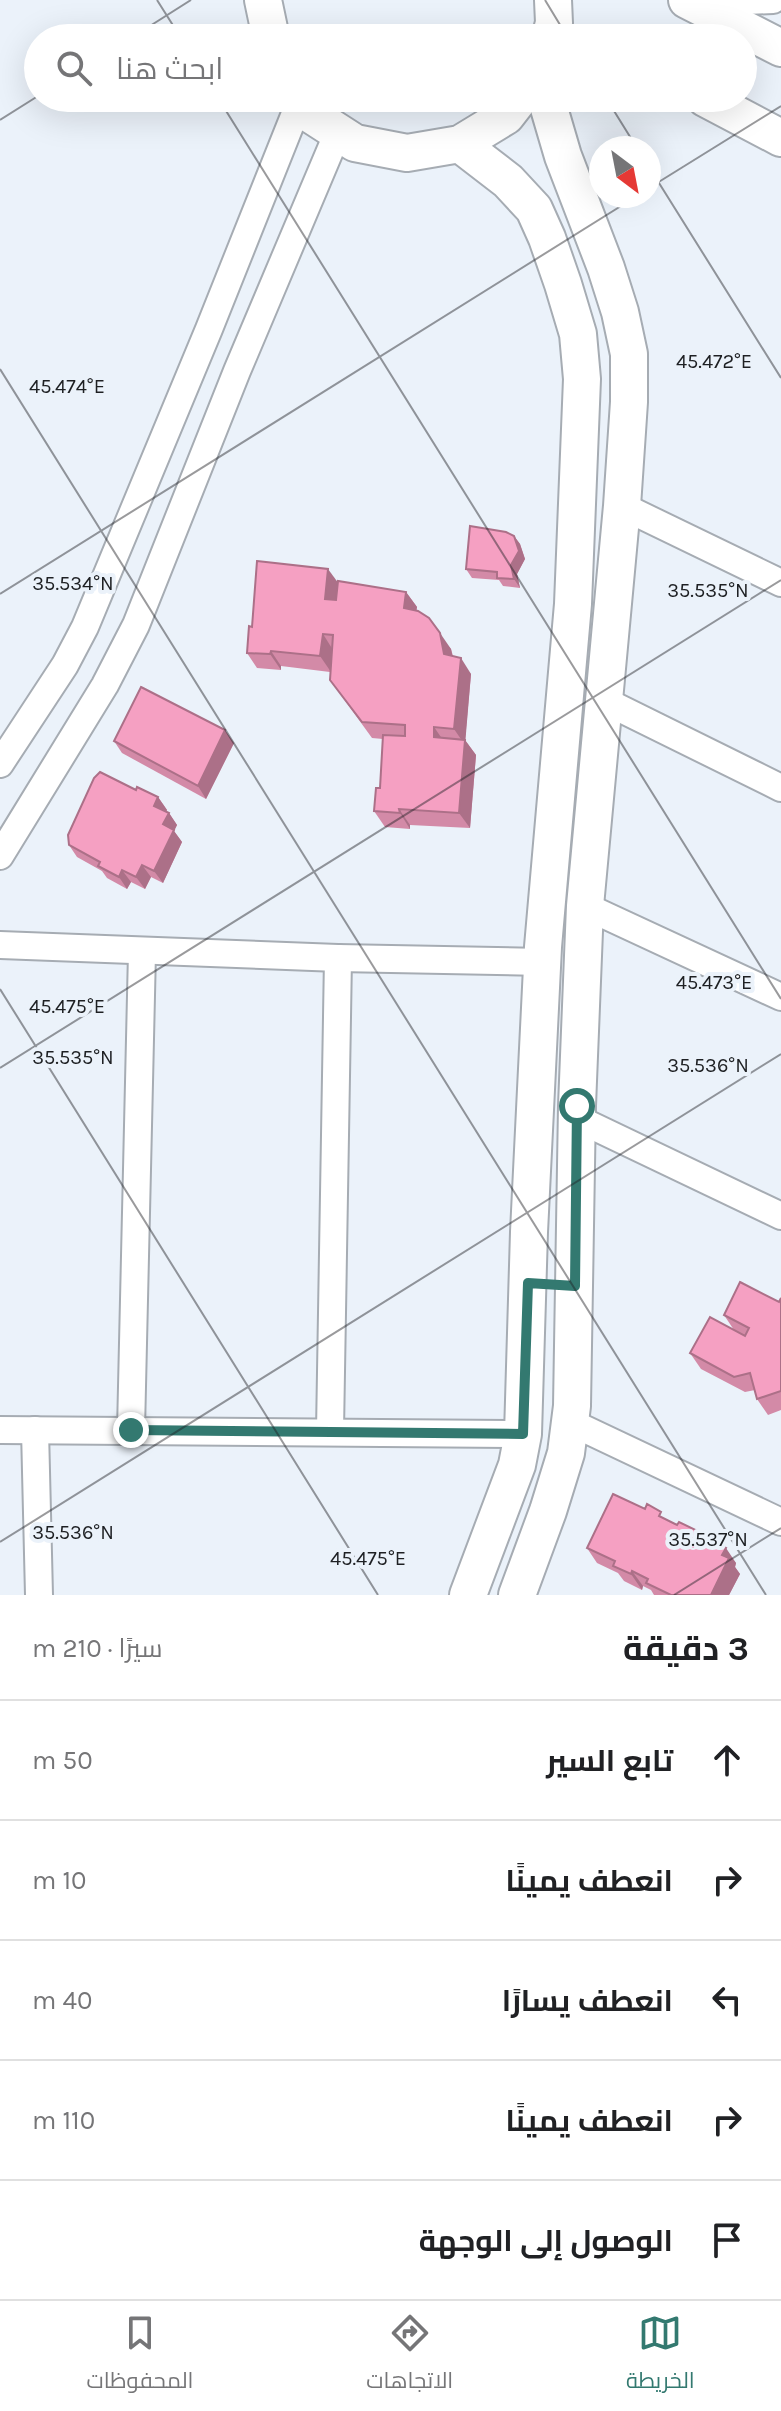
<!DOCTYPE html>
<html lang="ar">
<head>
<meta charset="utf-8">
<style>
  body { margin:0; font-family:Karla,Cairo,sans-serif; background:#f6f6f6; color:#202124; direction:rtl }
  .compass { position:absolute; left:589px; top:136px; width:72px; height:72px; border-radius:50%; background:#fff; box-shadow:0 8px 32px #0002; rotate:148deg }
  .stop { position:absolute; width:24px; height:24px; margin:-18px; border:6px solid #337970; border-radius:50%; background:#fff }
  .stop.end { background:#337970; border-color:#fff; box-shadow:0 2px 8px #0008 }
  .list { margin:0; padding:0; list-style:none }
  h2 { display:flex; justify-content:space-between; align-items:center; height:104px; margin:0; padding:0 32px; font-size:34px }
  h2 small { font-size:26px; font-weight:400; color:#757577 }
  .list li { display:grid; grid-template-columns:52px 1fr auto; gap:24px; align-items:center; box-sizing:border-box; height:120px; padding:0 32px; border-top:2px solid #e0e0e0 }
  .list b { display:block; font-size:30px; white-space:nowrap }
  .list em { font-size:26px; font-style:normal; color:#757577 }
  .icon { flex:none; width:44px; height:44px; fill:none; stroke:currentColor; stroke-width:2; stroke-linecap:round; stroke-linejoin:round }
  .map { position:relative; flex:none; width:781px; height:1595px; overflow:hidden; direction:ltr }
  .search { position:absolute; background:#fff; box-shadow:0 8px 32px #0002; left:24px; right:24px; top:24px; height:88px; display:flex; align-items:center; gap:20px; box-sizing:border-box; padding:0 28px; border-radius:44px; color:#757577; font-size:30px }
  .sheet { height:704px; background:#fff }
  nav { display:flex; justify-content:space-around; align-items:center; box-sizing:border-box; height:112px; border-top:2px solid #e0e0e0; background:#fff; font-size:22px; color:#757577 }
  nav a { display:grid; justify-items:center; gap:4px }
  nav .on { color:#337970 }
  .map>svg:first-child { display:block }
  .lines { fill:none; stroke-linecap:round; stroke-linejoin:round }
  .street-casing { stroke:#a6acb3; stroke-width:30 }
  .secondary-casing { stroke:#a6acb3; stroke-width:40 }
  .street { stroke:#fff; stroke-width:26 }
  .secondary { stroke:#fff; stroke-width:36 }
  .wall { fill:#d38aa7 }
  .shaded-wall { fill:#ac7088 }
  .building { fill:#f5a0c2; stroke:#ac7088; stroke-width:2 }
  .route { stroke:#337970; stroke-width:10 }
  .ticks { fill:none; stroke:#1e2023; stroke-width:2; stroke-opacity:0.45 }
  .ticks-label { font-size:20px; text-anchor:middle; fill:#1e2023; stroke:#ebf2fa; stroke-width:8; stroke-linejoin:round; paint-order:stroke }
</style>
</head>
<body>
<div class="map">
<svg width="781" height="1595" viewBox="0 0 781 1595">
  <rect width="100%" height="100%" fill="#ebf2fa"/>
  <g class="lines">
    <!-- street casing -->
    <g class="street-casing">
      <g id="street">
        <path d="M698,3L773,0"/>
        <path d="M622,506L781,583"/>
        <path d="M603,700L781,788"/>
        <path d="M0,764L65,665L85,627L209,329L300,101"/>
        <path d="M0,856L105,685L136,625L237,371L338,132"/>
        <path d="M585,906L781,997"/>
        <path d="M0,945L338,958L543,962"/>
        <path d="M576,1118L781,1216"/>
        <path d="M570,1422L781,1522"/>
        <path d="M0,1430L523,1434"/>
        <path d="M35,1430L39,1595"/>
        <path d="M131,1430L142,952"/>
        <path d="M330,1431L338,958"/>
      </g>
    </g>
    <!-- secondary casing -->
    <g class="secondary-casing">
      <g id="secondary">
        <path d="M263,0L271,38"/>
        <path d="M687,0L781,48"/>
        <path d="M550,38L554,23L553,0"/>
        <path d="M298,98L310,114L355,143L407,153L460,144L506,116L520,98"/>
        <path d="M705,98L781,138"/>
        <path d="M460,144L508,181L534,209L547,238L563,284L578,334L582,379L573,604L543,947L529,1232L523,1434L517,1465L468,1595"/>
        <path d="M517,1595L548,1511L566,1453L572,1406L577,1106L585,906L622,506L629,402V354L620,312L606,268L563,156L546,98"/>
      </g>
    </g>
    <!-- street -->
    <use href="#street" class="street"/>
    <!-- secondary -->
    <use href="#secondary" class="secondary"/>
  </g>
  <!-- wall -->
  <g class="wall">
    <path d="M514,536L520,544L525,559L517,574L520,588L503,586L499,580L472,578L466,569Z"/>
    <path d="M338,583L406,592L417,607L416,611L451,649L453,656L471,674L465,740L476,755L470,828L410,825V829L385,827L374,811L380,788L383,739L372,738L330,680V672L281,666V670L257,668L247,653L252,627Z"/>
    <path d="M114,741L234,743L206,799L122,753Z"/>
    <path d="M136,790L158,797L167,810L166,811L169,813L177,825L174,831L182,842L163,883L151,877L145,889L131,882L127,889L107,878L102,871L77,857L69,845Z"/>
    <path d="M781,1298V1410L768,1415L757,1399L755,1390L745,1392L701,1369L690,1353L734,1330L724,1315L779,1302Z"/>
    <path d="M667,1520L713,1542L736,1563L735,1567L740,1574L729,1595H654L651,1590L643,1586L642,1590L624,1581L618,1573L597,1563L587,1548Z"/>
  </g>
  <!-- shaded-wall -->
  <g class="shaded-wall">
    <path d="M514,536L520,544L525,559L517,574L520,588L514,579L511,565Z"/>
    <path d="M328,569L339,584L336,615L325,599Z"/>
    <path d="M406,592L417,607L414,624L404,608Z"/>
    <path d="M440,633L451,649L455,669L444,654Z"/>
    <path d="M323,634L333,650L331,672L320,656Z"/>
    <path d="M271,651L281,666V670L270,654Z"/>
    <path d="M461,658L471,674L465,745L454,729Z"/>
    <path d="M434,727L445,743L434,737Z"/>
    <path d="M225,730L234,743L206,799L198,786Z"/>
    <path d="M465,740L476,755L470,828L459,813Z"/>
    <path d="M158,797L167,810L163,818L154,806Z"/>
    <path d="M399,809L410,825V829L400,813Z"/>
    <path d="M169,813L177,825L174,831L182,842L163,883L154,871L163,824Z"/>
    <path d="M142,865L151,877L145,889L136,877Z"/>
    <path d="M122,870L131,882L127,889L119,877Z"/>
    <path d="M726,1548L736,1563L735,1567L740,1574L729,1595H711L722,1555Z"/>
    <path d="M632,1571L643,1586L642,1590L631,1574Z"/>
  </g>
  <!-- building -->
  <g class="building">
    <path d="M470,526L506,532L514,536L519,551L511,565L514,579L497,578V572L466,569Z"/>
    <path d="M257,561L328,569L325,599L336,600L338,581L406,592L404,608L418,611L429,618L440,633L444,654L461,658L454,729L434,727V737L465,740L459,813L399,809L400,813L374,811L376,788H380L383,735L405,736V725L362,722L330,680L333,635L323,634L320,656L271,651L270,654L247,653L249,626L252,627Z"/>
    <path d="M141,687L225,730L198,786L114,741Z"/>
    <path d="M100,772L136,790L137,787L158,797L154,806L169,813L163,824L174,830L154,871L142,865L136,877L122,870L119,877L98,866L100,862L69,845L68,835L94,778Z"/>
    <path d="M740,1282L779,1302L781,1298V1391L757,1399L750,1373L734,1377L690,1353L710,1317L745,1336L749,1328L724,1315Z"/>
    <path d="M613,1494L645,1509L647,1504L661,1512L659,1516L677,1525L679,1522L710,1537L708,1539L726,1548L722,1555L729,1558L711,1595H671L646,1583L648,1579L632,1571L631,1574L613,1566L615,1561L587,1548Z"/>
  </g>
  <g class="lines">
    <!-- route -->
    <path class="route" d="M131,1430L523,1434L528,1283L575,1286L577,1106"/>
  </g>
  <!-- ticks -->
  <path class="ticks" d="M157,0L181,38M545,0L568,38M131,38L191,0M218,98L781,999M606,98L637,148M0,120L38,96M649,167L781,378M649,188L781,106M0,369L766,1595M0,594L637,196M0,989L378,1595M0,1068L781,580M0,1542L781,1054M674,1595L781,1528"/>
  <g class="ticks-label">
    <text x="714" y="368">45.472°E</text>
    <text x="67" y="393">45.474°E</text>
    <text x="73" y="590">35.534°N</text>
    <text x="708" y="597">35.535°N</text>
    <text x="714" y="989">45.473°E</text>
    <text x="67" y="1013">45.475°E</text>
    <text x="73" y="1064">35.535°N</text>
    <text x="708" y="1072">35.536°N</text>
    <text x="73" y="1539">35.536°N</text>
    <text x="708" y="1546">35.537°N</text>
    <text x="368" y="1565">45.475°E</text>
  </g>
</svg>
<svg class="compass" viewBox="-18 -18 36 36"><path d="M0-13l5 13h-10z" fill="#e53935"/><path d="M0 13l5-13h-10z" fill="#757577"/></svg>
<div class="stop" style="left:577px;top:1106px"></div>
<div class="stop end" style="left:131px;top:1430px"></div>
<div class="search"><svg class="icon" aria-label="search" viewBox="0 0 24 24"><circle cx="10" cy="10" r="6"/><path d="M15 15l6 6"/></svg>ابحث هنا</div>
</div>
<section class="sheet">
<h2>3 دقيقة<small>سيرًا · 210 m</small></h2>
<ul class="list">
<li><svg class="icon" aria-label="ahead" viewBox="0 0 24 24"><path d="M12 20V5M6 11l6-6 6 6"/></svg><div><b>تابع السير</b></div><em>50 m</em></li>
<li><svg class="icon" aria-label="right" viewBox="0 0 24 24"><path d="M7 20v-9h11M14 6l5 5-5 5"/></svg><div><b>انعطف يمينًا</b></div><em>10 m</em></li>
<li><svg class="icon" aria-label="left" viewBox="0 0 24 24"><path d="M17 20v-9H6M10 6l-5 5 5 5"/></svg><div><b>انعطف يسارًا</b></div><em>40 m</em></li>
<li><svg class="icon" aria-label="right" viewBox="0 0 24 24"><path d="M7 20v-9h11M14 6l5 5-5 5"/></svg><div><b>انعطف يمينًا</b></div><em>110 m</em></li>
<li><svg class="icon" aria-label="arrive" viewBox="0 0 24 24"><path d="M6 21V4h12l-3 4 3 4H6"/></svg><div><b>الوصول إلى الوجهة</b></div></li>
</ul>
</section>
<nav>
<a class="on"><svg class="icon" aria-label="map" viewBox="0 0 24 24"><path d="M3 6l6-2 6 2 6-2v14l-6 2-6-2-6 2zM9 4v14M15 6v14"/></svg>الخريطة</a>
<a><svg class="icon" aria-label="directions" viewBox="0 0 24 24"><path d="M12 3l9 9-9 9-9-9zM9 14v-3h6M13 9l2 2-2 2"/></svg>الاتجاهات</a>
<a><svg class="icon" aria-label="saved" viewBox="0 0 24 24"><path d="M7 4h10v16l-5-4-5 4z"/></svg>المحفوظات</a>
</nav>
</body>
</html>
